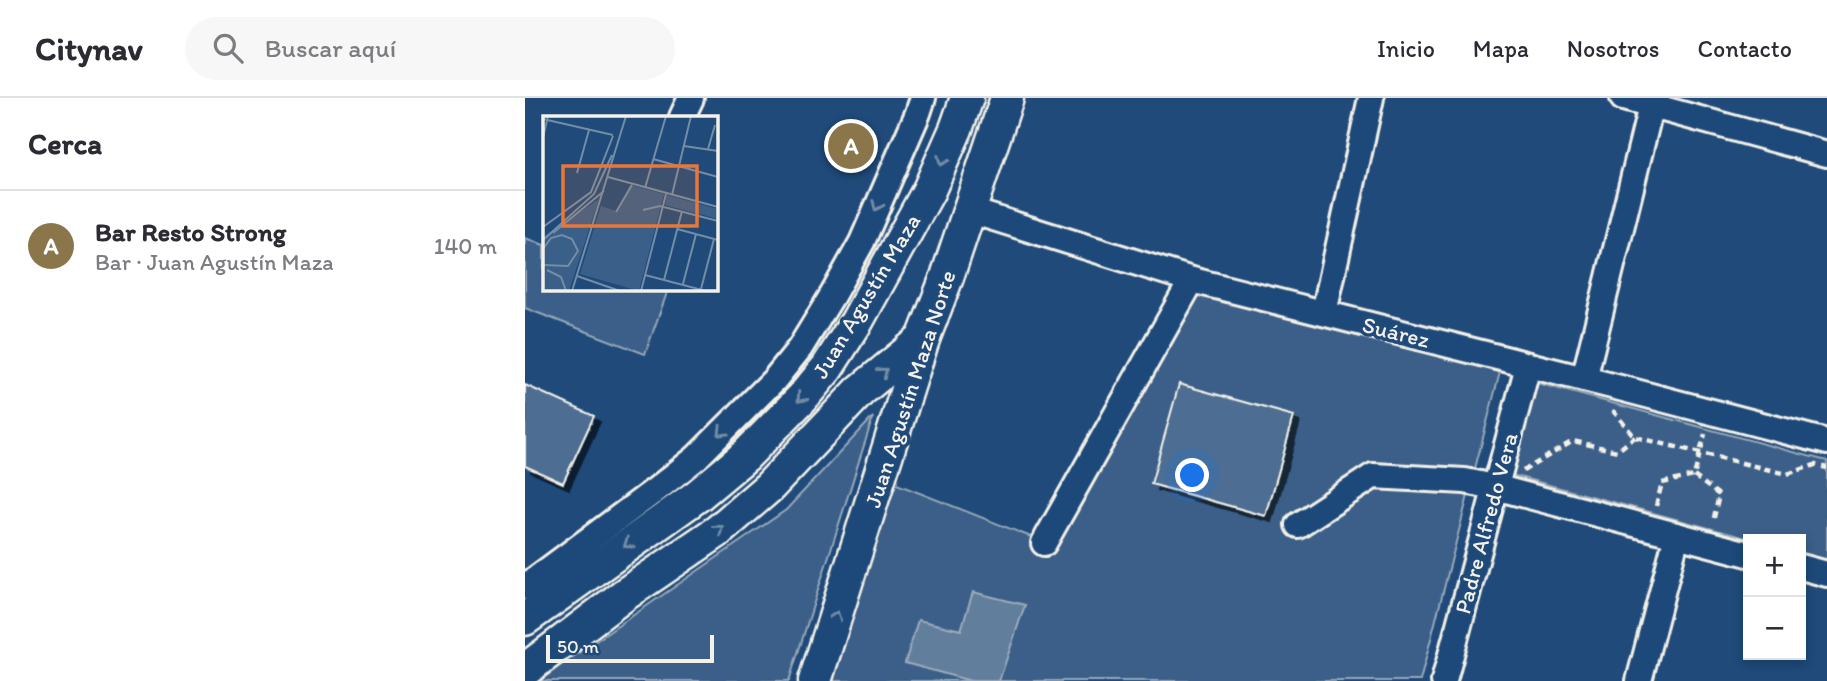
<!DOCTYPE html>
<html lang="es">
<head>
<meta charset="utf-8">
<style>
  body { margin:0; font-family:Itim,sans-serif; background:#f7f7f7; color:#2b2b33 }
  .controls { position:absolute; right:21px; bottom:21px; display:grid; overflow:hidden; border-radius:0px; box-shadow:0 4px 10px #0003 }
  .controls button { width:63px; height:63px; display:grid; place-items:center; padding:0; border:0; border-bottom:2px solid #e1e1e2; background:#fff; color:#2b2b33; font:35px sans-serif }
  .scale { position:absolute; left:21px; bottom:18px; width:168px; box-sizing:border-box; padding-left:7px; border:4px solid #f4f1e8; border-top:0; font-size:19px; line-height:24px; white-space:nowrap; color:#f4f1e8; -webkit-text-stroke:5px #1f4a7a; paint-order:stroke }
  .you { position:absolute; left:668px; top:378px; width:24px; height:24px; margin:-18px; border:5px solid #fff; border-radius:50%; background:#1a73e8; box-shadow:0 0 0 10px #1a73e833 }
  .badge { display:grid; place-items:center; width:46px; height:46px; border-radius:50%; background:#8a764a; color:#fff; font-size:23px; font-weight:700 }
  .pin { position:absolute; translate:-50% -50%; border:4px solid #fff; box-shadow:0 2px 7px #0006 }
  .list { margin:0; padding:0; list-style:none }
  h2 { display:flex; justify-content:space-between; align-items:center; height:91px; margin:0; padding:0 28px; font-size:30px }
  h2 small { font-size:23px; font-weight:400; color:#7c7c81 }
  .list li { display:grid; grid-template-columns:46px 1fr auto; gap:21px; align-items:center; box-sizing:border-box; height:112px; padding:0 28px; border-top:2px solid #e1e1e2 }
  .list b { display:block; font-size:26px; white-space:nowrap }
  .list p { margin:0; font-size:23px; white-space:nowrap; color:#7c7c81 }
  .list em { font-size:23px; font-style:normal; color:#7c7c81 }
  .icon { flex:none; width:38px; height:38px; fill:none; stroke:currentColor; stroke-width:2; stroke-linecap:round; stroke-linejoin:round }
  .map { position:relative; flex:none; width:1302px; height:583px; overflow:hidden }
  header { display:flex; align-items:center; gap:42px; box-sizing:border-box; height:98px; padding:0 35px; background:#fff; border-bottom:2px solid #e1e1e2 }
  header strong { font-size:33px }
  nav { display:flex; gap:38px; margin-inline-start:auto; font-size:24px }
  .search { width:490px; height:63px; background:#f7f7f7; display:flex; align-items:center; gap:18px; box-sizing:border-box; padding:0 24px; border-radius:38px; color:#7c7c81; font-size:26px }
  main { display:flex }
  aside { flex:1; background:#fff }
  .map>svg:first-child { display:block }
  .green { fill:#3a5f88; stroke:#97a8b8; stroke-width:2 }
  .water { fill:#627e9d; stroke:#9cacbb; stroke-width:2 }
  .building { fill:#4d6e92; stroke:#f4f1e8; stroke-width:2; filter:url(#shadow) }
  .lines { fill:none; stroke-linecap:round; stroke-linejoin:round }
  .minor-casing { stroke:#f4f1e8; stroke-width:30 }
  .major-casing { stroke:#f4f1e8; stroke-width:37 }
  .path { stroke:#f4f1e8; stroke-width:4.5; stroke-dasharray:7 5; stroke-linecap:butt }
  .minor { stroke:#1f4a7a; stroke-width:24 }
  .major { stroke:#1f4a7a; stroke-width:32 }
  .oneway { stroke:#748da6 }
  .labels { text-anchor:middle; stroke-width:7; stroke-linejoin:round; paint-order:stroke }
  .street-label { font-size:23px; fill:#f4f1e8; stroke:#1f4a7a }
  .inset-road { fill:none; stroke:#748da6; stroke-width:2 }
  .view { fill:#ea7738; fill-opacity:0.15; stroke:#ea7738; stroke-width:3.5 }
  .inset-edge { fill:none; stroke:#f4f1e8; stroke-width:3.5 }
</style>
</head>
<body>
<header>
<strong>Citynav</strong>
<div class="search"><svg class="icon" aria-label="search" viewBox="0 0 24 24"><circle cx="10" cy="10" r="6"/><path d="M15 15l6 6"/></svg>Buscar aquí</div>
<nav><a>Inicio</a><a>Mapa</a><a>Nosotros</a><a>Contacto</a></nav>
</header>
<main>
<aside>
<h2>Cerca<small></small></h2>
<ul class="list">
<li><span class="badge">A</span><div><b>Bar Resto Strong</b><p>Bar · Juan Agustín Maza</p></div><em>140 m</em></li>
</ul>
</aside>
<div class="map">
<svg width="1302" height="583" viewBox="0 0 1302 583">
  <defs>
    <filter id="shadow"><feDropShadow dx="6" dy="6" stdDeviation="0" flood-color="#0009"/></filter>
  </defs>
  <rect width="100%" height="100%" fill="#1f4a7a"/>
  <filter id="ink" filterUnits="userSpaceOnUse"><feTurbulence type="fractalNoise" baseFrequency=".0143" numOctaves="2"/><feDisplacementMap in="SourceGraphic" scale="14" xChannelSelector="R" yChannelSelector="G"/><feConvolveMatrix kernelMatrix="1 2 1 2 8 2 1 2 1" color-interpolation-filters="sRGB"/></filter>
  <g filter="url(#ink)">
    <!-- green -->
    <g class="green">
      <path d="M0,140L19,147V191H140L143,192L120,256L0,210Z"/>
      <path d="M652,185L975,274L895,583H308L367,384L511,441Z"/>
      <path d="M1012,285L1302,363V462L1276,455V441H1225L987,377Z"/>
      <path d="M348,319L264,583H13L261,412Z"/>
    </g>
    <!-- water -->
    <path class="water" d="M448,494L500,507L474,583H446L380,565L393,522L436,532Z"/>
    <!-- building -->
    <g class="building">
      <path d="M654,286L769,318L741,418L626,386Z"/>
      <path d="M0,287L69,318L38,385L0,368Z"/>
    </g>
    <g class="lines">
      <!-- minor casing -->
      <g class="minor-casing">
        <g id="minor">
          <path d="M1098,0L1302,56"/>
          <path d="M157,19L166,0"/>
          <path d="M443,112L667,182L1095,290L1302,344"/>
          <path d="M799,215L846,0"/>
          <path d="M1059,281L1128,0"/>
          <path d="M773,427L848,378L940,383L970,389L1223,456"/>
          <path d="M519,445L667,182"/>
          <path d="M1276,469L1302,476"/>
          <path d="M0,489L132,391L171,360L250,281L275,250L308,196L337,144L393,15L398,0"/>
          <path d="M919,583L1003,268"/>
          <path d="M1114,583L1152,437"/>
        </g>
      </g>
      <!-- major casing -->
      <g class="major-casing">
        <g id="major">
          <path d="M0,521L172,398L220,358L277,300L302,270L332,223L404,92L431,31L442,0"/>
          <path d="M0,572L99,497L193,433L244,389L335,293L398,241"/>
          <path d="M290,583L398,241L422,179L482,0"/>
        </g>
      </g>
      <!-- path -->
      <g class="path">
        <path d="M1090,312L1089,314L1110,339L1262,376L1290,367L1302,370"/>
        <path d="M998,373L1048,343L1092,353L1110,339"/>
        <path d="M1169,378L1194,397L1188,424"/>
        <path d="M1131,408L1137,385L1169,378L1180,336"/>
      </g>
      <!-- minor -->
      <use href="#minor" class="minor"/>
      <!-- major -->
      <use href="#major" class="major"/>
    </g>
    <!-- one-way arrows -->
    <defs><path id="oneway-chevron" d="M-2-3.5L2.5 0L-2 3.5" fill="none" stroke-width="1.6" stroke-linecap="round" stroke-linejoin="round" transform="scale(1.75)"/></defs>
    <g class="oneway">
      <use href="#oneway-chevron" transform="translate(417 63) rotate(114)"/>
      <use href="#oneway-chevron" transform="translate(352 108) rotate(114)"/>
      <use href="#oneway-chevron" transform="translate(358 274) rotate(-40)"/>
      <use href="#oneway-chevron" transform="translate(276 300) rotate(132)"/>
      <use href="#oneway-chevron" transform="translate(197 334) rotate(135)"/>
      <use href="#oneway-chevron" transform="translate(194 431) rotate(-38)"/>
      <use href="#oneway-chevron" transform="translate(103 446) rotate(145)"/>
      <use href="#oneway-chevron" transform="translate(311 518) rotate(-72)"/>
    </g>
  </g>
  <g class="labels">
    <!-- street labels -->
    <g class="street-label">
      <text transform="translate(341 198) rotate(-59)" y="8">Juan Agustín Maza</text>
      <text transform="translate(871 234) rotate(14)" y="8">Suárez</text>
      <text transform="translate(385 291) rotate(-72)" y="8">Juan Agustín Maza Norte</text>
      <text transform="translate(961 425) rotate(-75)" y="8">Padre Alfredo Vera</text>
    </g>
  </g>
  <!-- overview -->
  <g transform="translate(18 18)">
    <rect width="175" height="175" fill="#1f4a7a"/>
    <path d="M87,69L121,78L96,175L37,158L58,90L73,95ZM124,79L175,93V103L122,89ZM56,83L26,175H0V121Z" fill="#3a5f88"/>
    <path class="inset-road" d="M0,3L70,19M0,22L5,0M141,30L175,35M165,33L172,9M110,43L175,61M34,57L46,14M65,61L175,91M102,72L123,0M129,79L148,0M100,94L117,90L175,105M73,96L89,69M0,111L48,76L70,20M134,113L175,124M10,117L61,75M0,124L51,78L69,39M0,133L8,122L19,119L29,123L35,135L25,150L0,149M4,154L18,161L23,175M102,159L163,175M34,160L77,175M121,164L139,95M140,168L153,118M158,173L171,123M29,175L83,0M98,175L123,78"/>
    <path class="view" d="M20,50H154V110H20Z"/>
    <rect width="175" height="175" class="inset-edge"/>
  </g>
</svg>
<div class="controls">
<button>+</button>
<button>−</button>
</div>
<div class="scale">50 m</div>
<div class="you"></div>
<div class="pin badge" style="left:326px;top:48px">A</div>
</div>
</main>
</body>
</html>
